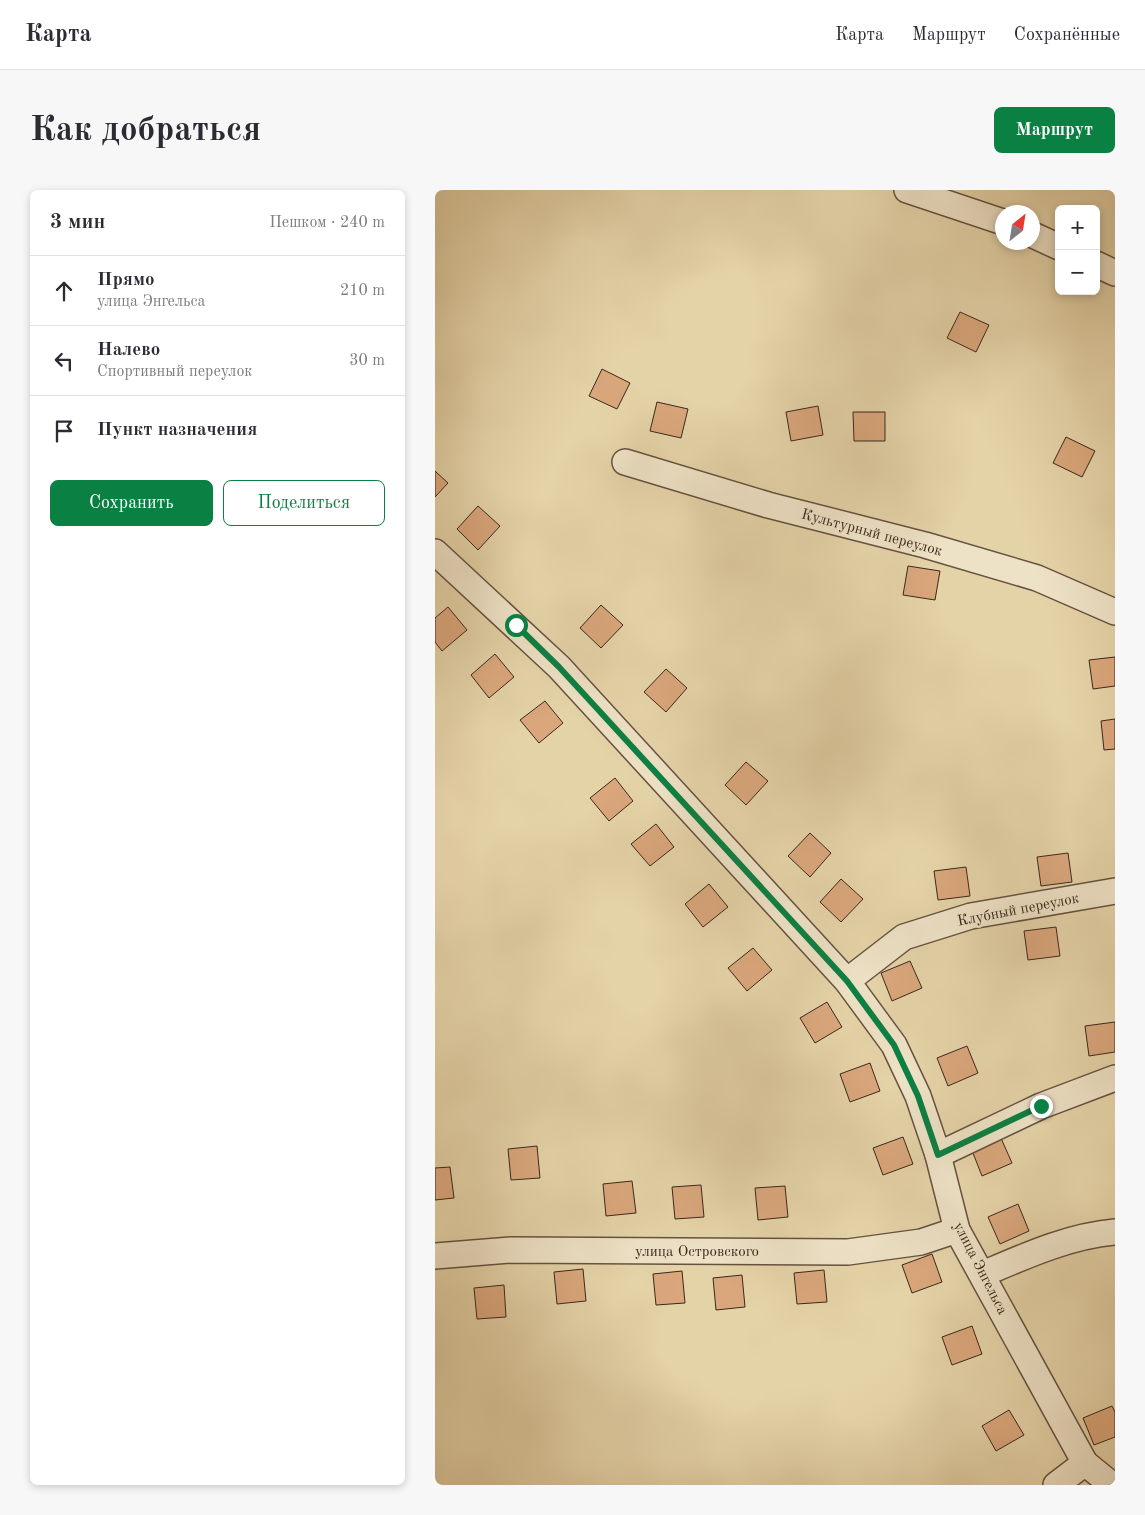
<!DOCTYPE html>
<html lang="ru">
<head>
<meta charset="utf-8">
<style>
  body { margin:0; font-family:"Old Standard TT",serif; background:#f7f7f7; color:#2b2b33 }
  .controls { position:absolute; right:15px; top:15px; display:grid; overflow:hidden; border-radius:8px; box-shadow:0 2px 8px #0003 }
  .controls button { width:45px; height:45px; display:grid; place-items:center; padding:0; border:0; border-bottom:1px solid #e1e1e2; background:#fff; color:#2b2b33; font:25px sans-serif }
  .compass { position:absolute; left:560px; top:15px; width:45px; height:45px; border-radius:50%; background:#fff; box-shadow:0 2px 8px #0003; rotate:30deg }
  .stop { position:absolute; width:15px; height:15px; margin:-11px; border:4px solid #0b8043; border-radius:50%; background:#fff }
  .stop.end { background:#0b8043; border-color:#fff; box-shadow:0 1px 5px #0008 }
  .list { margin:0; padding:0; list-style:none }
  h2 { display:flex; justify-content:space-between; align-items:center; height:65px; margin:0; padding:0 20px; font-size:21px }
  h2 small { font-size:16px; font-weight:400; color:#7c7c81 }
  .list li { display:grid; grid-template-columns:32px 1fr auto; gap:15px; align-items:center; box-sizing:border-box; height:70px; padding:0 20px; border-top:1px solid #e1e1e2 }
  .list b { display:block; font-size:19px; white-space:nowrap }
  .list p { margin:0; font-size:16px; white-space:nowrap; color:#7c7c81 }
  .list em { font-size:16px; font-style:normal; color:#7c7c81 }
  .actions { display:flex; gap:10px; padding:15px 20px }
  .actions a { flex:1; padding:11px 0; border:1px solid #0b8043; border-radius:8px; text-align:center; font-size:18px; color:#0b8043 }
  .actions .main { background:#0b8043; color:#fff }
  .icon { flex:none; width:28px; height:28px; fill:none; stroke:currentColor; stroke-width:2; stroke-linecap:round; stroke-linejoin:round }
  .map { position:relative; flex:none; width:680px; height:1295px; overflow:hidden; border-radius:8px }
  header { display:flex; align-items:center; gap:30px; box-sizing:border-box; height:70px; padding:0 25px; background:#fff; border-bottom:1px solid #e1e1e2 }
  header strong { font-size:24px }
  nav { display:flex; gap:28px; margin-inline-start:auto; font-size:18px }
  .intro { display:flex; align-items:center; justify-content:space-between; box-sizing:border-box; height:120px; padding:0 30px }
  h1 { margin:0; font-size:35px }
  .button { padding:12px 22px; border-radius:8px; background:#0b8043; color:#fff; font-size:18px; font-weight:700 }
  main { display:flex; gap:30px; padding:0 30px }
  aside { flex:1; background:#fff; border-radius:8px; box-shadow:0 2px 8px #0003 }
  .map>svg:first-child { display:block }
  .building { fill:#daa77c; stroke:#3b271d }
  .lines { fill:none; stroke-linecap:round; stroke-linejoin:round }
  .minor-casing { stroke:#665240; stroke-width:28 }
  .minor { stroke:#eee2c6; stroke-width:25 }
  .route { stroke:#0b8043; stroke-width:6 }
  .labels { text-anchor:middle; stroke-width:5; stroke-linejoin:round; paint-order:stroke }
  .street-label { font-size:15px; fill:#3b271d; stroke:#eee2c6 }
</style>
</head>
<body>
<header>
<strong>Карта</strong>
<nav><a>Карта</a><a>Маршрут</a><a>Сохранённые</a></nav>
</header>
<div class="intro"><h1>Как добраться</h1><a class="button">Маршрут</a></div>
<main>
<aside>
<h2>3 мин<small>Пешком · 240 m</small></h2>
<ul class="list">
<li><svg class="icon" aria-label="ahead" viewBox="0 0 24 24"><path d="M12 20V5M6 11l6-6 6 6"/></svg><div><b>Прямо</b><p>улица Энгельса</p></div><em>210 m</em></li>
<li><svg class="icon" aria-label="left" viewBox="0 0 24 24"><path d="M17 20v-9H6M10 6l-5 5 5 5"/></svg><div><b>Налево</b><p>Спортивный переулок</p></div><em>30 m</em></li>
<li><svg class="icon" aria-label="arrive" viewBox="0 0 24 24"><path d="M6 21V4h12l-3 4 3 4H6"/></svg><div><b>Пункт назначения</b></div></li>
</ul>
<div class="actions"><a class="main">Сохранить</a><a>Поделиться</a></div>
</aside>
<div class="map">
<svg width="680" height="1295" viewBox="0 0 680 1295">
  <rect width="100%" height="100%" fill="#e5d3a8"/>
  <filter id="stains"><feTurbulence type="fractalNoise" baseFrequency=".004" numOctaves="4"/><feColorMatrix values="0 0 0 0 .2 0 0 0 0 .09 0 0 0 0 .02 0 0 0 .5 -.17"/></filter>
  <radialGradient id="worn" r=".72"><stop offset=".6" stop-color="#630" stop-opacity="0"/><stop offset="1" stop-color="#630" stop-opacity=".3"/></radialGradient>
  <!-- building -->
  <g class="building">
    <path d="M525,122L554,135L541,162L512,148Z"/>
    <path d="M167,179L195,193L182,219L154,206Z"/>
    <path d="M222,212L253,219L246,248L215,241Z"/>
    <path d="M383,216L388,245L356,251L351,222Z"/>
    <path d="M418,222H450V251H419Z"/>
    <path d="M631,247L660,261L647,287L618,273Z"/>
    <path d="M0,281L13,293L0,307Z"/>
    <path d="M43,316L65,336L43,360L22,339Z"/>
    <path d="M473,376L505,381L500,410L468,405Z"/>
    <path d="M166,415L188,435L166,458L145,438Z"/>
    <path d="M13,417L32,440L7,461L0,452V428Z"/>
    <path d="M60,464L79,487L54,508L36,485Z"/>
    <path d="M680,467V496L658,499L654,470Z"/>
    <path d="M231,479L252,498L231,522L209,502Z"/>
    <path d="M110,511L128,533L104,553L85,530Z"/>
    <path d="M680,529V559L669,560L666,531Z"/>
    <path d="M311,572L333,591L311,615L290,595Z"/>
    <path d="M180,588L198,611L174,631L155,608Z"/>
    <path d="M221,634L239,657L215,676L196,654Z"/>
    <path d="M375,643L396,663L375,687L353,666Z"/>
    <path d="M633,663L637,692L606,696L602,667Z"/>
    <path d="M531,677L535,706L503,710L499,681Z"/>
    <path d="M406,689L428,709L406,732L385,712Z"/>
    <path d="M274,694L293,717L268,737L250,714Z"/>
    <path d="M621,737L625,766L593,770L589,741Z"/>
    <path d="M318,758L337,780L312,801L293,778Z"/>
    <path d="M475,771L487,798L457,811L446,783Z"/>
    <path d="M392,812L407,837L380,853L365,828Z"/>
    <path d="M680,832V862L654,866L650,836Z"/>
    <path d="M532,856L543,883L513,896L502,868Z"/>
    <path d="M435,873L445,901L415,912L405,884Z"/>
    <path d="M565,946L577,973L547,986L536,958Z"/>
    <path d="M468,947L478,974L448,985L438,958Z"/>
    <path d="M102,956L105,988L76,990L73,959Z"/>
    <path d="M15,977L19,1008L0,1010V978Z"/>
    <path d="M197,991L201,1023L171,1026L168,994Z"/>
    <path d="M266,995L269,1027L240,1029L237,997Z"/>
    <path d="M350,996L353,1027L323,1030L320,998Z"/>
    <path d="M583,1014L594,1041L565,1054L553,1027Z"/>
    <path d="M497,1064L507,1092L477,1103L467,1075Z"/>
    <path d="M148,1079L151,1111L122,1114L119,1082Z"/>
    <path d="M389,1080L392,1112L362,1114L359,1083Z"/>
    <path d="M247,1081L250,1113L221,1115L218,1084Z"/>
    <path d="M307,1085L310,1117L281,1120L278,1088Z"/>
    <path d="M69,1095L71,1127L42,1129L39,1098Z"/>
    <path d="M537,1136L547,1164L517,1175L507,1147Z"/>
    <path d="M677,1216L680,1222V1247L659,1255L648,1228Z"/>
    <path d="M574,1220L589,1245L561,1261L547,1236Z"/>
  </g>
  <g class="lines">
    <!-- minor casing -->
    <g class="minor-casing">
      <g id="minor">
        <path d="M472,0L568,32"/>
        <path d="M598,45L624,57"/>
        <path d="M661,74L680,83"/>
        <path d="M190,272L333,315L490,355L602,388L680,422"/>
        <path d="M0,362L124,477L412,791L459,855L483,906L503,965L522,1040L650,1273L677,1295"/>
        <path d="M412,791L469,747L536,726L680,701"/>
        <path d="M503,965L606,916L680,888"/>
        <path d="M0,1066L76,1060L413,1062L486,1052L522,1040"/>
        <path d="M548,1084C590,1066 634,1046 680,1042"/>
        <path d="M621,1295L650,1273"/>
      </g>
    </g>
    <!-- minor -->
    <use href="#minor" class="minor"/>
  </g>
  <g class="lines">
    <!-- route -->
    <path class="route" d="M81,435L124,477L412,791L459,855L483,906L503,965L606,916"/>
  </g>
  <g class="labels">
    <!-- street labels -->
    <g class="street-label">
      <text transform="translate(437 342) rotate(15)" y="5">Культурный переулок</text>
      <text transform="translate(583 719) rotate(-11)" y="5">Клубный переулок</text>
      <text x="262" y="1066">улица Островского</text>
      <text transform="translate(546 1078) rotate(63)" y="5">улица Энгельса</text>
    </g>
  </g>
  <rect width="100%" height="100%" filter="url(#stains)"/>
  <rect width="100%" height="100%" fill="url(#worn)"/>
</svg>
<div class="controls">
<button>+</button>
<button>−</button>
</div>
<svg class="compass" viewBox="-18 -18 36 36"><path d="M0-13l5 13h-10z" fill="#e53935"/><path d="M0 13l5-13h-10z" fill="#7c7c81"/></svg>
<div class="stop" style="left:81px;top:435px"></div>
<div class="stop end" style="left:606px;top:916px"></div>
</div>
</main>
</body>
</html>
